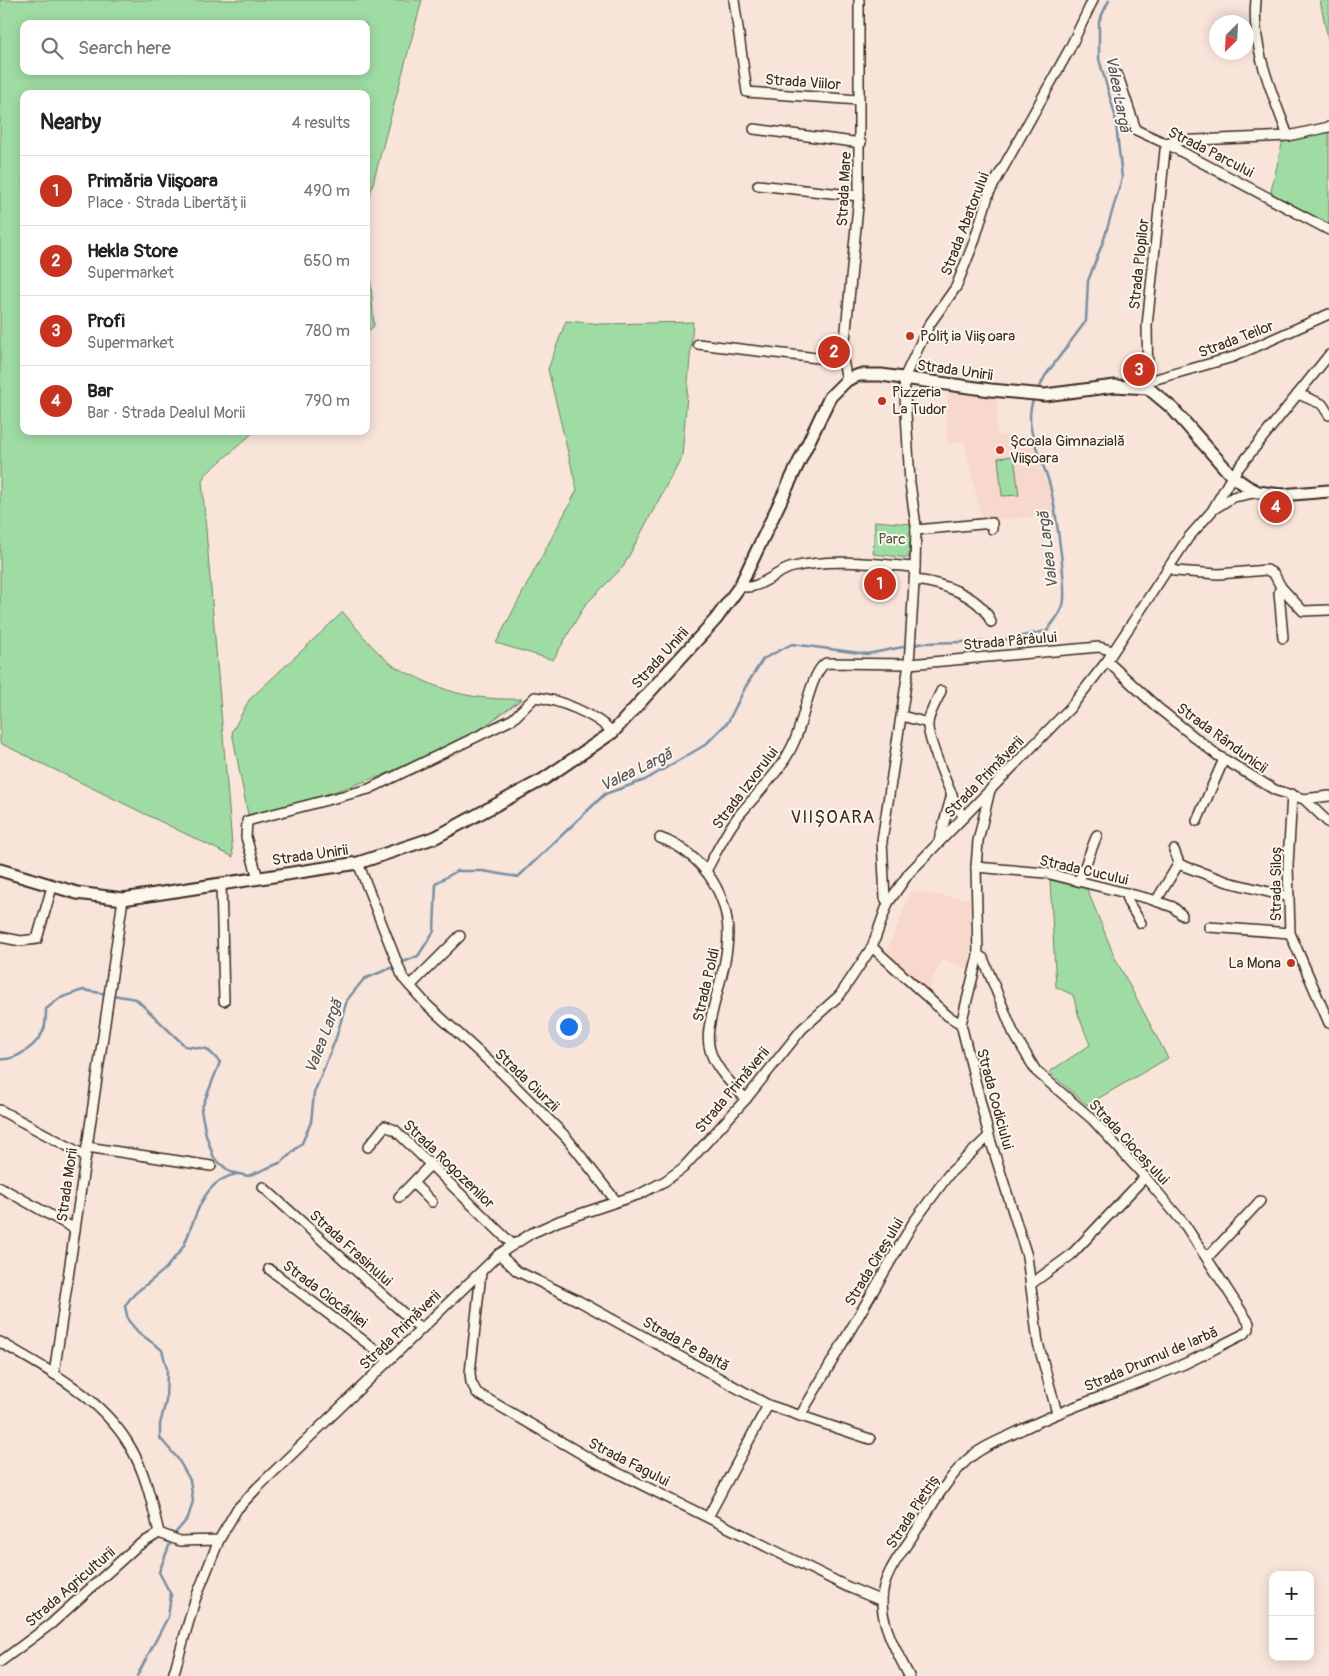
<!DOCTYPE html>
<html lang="en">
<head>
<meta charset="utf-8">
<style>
  body { margin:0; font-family:Pangolin,sans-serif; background:#f6f6f6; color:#202124 }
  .controls { position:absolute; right:15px; bottom:15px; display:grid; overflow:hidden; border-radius:10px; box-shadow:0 2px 12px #0003 }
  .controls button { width:45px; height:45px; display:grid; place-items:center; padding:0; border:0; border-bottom:1px solid #e0e0e0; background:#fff; color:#202124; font:25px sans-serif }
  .compass { position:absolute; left:1209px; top:15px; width:45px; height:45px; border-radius:50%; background:#fff; box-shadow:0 2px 12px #0003; rotate:204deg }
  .you { position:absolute; left:568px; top:1026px; width:18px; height:18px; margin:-12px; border:4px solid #fff; border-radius:50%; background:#1a73e8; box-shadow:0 0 0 8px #1a73e833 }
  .badge { display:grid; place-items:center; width:32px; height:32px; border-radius:50%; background:#c8321e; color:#fff; font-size:16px; font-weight:700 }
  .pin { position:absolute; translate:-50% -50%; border:2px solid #fff; box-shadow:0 1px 5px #0006 }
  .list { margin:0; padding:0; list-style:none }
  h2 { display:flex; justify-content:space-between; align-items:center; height:65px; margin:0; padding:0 20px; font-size:21px }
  h2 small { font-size:16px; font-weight:400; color:#757577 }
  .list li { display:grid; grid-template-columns:32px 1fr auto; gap:15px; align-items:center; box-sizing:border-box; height:70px; padding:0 20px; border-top:1px solid #e0e0e0 }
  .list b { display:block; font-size:19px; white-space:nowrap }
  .list p { margin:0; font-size:16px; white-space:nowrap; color:#757577 }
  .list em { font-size:16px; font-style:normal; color:#757577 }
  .icon { flex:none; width:28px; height:28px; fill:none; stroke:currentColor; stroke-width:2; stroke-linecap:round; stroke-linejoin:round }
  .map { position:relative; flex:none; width:1329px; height:1676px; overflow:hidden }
  .search { position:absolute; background:#fff; box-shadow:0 2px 12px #0003; left:20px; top:20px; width:350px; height:55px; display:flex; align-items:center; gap:12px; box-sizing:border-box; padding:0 18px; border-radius:10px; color:#757577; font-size:19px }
  .panel { position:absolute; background:#fff; box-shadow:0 2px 12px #0003; left:20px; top:90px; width:350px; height:345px; border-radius:10px }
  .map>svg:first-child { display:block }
  .built { fill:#f8d7cd }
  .green { fill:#9fdca4; stroke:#6d8361; fill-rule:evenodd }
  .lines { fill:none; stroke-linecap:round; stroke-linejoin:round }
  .stream { stroke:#7690a3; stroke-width:2.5 }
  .minor-casing { stroke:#3b2a1e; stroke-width:12 }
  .secondary-casing { stroke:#3b2a1e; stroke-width:15 }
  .minor { stroke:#fbf7ec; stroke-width:9 }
  .secondary { stroke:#fbf7ec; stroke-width:11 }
  .poi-dot { fill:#c8321e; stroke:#fbf7ec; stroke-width:2 }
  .labels { text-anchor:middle; stroke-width:4; stroke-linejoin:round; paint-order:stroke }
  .street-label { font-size:15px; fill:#3b2a1e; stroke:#fbf7ec }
  .poi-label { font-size:15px; fill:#3b2a1e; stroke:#fbf7ec; text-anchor:start }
  .park-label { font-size:15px; fill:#545640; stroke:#fbf7ec }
  .water-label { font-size:16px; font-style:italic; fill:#545456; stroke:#fbf7ec }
  .quarter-label { font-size:18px; letter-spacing:1px; fill:#3b2a1e; stroke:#fbf7ec }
</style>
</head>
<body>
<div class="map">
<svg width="1329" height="1676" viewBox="0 0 1329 1676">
  <rect width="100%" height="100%" fill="#f9e4da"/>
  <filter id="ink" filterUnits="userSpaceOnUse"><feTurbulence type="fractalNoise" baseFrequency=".02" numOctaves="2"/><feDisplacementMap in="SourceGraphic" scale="10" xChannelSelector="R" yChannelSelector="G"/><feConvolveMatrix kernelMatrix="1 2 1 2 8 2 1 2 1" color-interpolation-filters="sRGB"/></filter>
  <g filter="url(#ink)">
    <!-- built -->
    <g class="built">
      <path d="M949,391L998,397L996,435L1029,436L1050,491L1052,517L982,519L964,441L947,443L946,409Z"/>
      <path d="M911,892L970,899V970L942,959L927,991L886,954Z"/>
    </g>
    <!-- green -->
    <g class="green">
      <path d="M0,0H422L366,209V94H24V431H255L205,475L202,481L233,857L0,743ZM24,24H366V71H24Z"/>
      <path d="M1320,0H1329V44Z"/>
      <path d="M1329,129V232L1269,200L1283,140Z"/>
      <path d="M366,217L374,326L366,333Z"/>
      <path d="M566,321L604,324L693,322L682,456L623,567L585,605L553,660L496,643L577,490L548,369Z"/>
      <path d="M1014,456L1019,495L1002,496L998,458Z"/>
      <path d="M875,521L911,524L909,558L873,554Z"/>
      <path d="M343,612C358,630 375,652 394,666C400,670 408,673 414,676C452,695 480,700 522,699L475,733L381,776L318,797L248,815L232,732L249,700Z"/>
      <path d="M1050,880L1087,889L1115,958L1168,1058L1087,1105L1049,1072L1090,1045L1079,1017L1073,995L1056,987Z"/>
    </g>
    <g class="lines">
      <!-- stream -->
      <g class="stream">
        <path d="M1038,391L1045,376L1086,321L1088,281L1104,239L1122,178L1115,115L1099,59V21L1109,0"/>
        <path d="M401,963L418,956L434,931L436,883L457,871H483L518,877L605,794L645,780L705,745L728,722L746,686L763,659L792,644L867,654L924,643L998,641L1047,631C1052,623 1061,614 1063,605C1068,591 1054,496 1048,479C1040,454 1022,425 1034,398"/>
        <path d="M0,1059C16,1061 38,1045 44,1029C46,1023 46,1015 46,1009L60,998L83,990L136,999L185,1046L207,1049L220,1062L201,1110L206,1135L214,1158L230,1172L248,1176L282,1162L302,1143L311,1122L314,1093L336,1038L347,1000L364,979L396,966"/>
        <path d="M173,1536L188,1518L193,1501L190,1480L178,1459L160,1438V1424L166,1401L167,1369L162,1350L138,1332L128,1320L125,1306C134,1290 154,1281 167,1267C172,1260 180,1253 184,1245C196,1218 201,1181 237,1174"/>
        <path d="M137,1676L168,1617L171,1595L159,1572L171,1541"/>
      </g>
      <!-- minor casing -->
      <g class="minor-casing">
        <g id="minor">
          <path d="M734,0L747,92L859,100"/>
          <path d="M1256,0C1251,47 1272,92 1288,136"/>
          <path d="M1113,72L1118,76L1136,130L1167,144L1329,230"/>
          <path d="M754,129L861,143"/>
          <path d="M758,185L859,196"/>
          <path d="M698,344L843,361"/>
          <path d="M847,380L843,361L859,196V0"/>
          <path d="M1149,381L1233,357L1329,314"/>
          <path d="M1148,388L1147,326L1165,150L1169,142L1173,141L1288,136L1329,127"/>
          <path d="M1298,394L1322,404L1329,415"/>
          <path d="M1214,509L1233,497L1258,492"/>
          <path d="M916,530L992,523V529"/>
          <path d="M1170,567L1175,571L1219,574L1267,570L1274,574L1281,587L1303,611L1329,610"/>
          <path d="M915,580C941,583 981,595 991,622"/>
          <path d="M740,586C758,592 775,571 793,567C832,558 875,564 915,567"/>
          <path d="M1281,587L1279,592L1283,638"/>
          <path d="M1107,661L1158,708L1217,755L1275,790L1304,799L1329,823"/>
          <path d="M941,691C937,701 929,713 928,723C926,736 955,807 964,817"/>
          <path d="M902,716L928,723"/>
          <path d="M990,790L978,841L976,867L978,956L961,1024L989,1136L1027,1256L1038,1343L1057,1413"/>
          <path d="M1292,794L1288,865L1290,933L1329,1023"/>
          <path d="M1304,799L1329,796"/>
          <path d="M1197,821L1224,759"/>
          <path d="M660,838C681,845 700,861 712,880C740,925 725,961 713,1009C710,1022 706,1037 710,1050C715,1069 733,1085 746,1099"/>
          <path d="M939,841L952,794"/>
          <path d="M358,863L403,978L427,1005L503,1074L566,1137L616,1201"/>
          <path d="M1178,864L1228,882L1289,897"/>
          <path d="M976,867L1046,873L1150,899L1173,907L1182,915"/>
          <path d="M706,871C717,851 726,831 740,814C760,790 783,769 795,740C803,722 811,671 826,663L909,664L1099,647L1113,651"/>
          <path d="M258,878L246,837L247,821L369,789L513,719L535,697C561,700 594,714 613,732"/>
          <path d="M1079,881L1097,835"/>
          <path d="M221,884L224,1001"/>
          <path d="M1127,893L1128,902L1141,923"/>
          <path d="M1156,901L1179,863L1174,850"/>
          <path d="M888,903L885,898L882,841L909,664L915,567L916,526L910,483L904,378L929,325L956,287L974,242L989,193L1069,50L1093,0"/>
          <path d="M1209,927L1290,933"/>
          <path d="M0,937L21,941L37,939L52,887"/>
          <path d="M872,947L948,1016L961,1024"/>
          <path d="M410,986L460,936"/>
          <path d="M0,1110L86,1156"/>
          <path d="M87,1147L211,1166"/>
          <path d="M368,1147L385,1126L395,1130L512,1244"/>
          <path d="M413,1183L432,1202"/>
          <path d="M0,1187L75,1229"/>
          <path d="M263,1187L421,1329"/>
          <path d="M399,1197L430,1165"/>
          <path d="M499,1254L517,1271L579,1301L768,1405L870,1439"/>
          <path d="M1207,1258L1260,1201"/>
          <path d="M269,1269L389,1360"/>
          <path d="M481,1273L470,1373L471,1382L477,1393L594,1461L848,1587L882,1601"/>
          <path d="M1031,1284L1071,1255L1145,1177"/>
          <path d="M0,1342C47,1369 99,1396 128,1443C145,1470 152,1503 159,1533"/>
          <path d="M54,1374L123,899"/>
          <path d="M800,1416L913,1223L949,1174L989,1136"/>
          <path d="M708,1517L768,1405"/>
          <path d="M159,1533L180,1541L219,1540L237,1509L257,1488L499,1254L532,1233L559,1221L640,1194L665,1181L683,1168L746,1099L802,1029L840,995L872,947L888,903L909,873L1070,708L1107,661L1188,538L1212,511L1232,476L1329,355"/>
          <path d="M0,1662L51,1624L136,1547L159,1533"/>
          <path d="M173,1676L195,1600L219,1540"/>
          <path d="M909,1676C898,1654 882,1627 882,1602C881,1576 903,1551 916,1531C931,1507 946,1480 967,1460C982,1446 1004,1439 1023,1429C1075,1404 1131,1387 1184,1364C1204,1355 1223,1344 1242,1335L1249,1329V1323L1185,1225L1145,1177L1092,1119L1036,1071L1013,1032L983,958L978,956"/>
        </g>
      </g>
      <!-- secondary casing -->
      <g class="secondary-casing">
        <path id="secondary" d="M0,870L77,893L123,899L358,863L436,837L544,779L613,732L716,619L740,586L830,397L847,380L859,375H881L991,390L1045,395L1115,386L1148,388L1172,408L1232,476L1248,487L1258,492L1281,495L1329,491"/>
      </g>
      <!-- minor -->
      <use href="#minor" class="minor"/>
      <!-- secondary -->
      <use href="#secondary" class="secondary"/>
    </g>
  </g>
  <!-- markers -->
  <g class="poi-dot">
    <circle cx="910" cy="336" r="5"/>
    <circle cx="882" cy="401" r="5"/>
    <circle cx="1000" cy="450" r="5"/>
    <circle cx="1291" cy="963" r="5"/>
  </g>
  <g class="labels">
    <!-- street labels -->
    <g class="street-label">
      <text transform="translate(803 82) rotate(4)" y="5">Strada Viilor</text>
      <text transform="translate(1211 152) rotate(27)" y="5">Strada Parcului</text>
      <text transform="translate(844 189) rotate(-87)" y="5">Strada Mare</text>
      <text transform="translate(965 224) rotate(-69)" y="5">Strada Abatorului</text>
      <text transform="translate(1139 264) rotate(-84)" y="5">Strada Plopilor</text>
      <text transform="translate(1236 339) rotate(-21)" y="5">Strada Teilor</text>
      <text transform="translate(955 370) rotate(8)" y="5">Strada Unirii</text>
      <text transform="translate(1010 641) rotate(-5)" y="5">Strada Pârâului</text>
      <text transform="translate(660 658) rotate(-48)" y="5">Strada Unirii</text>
      <text transform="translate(1222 738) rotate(36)" y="5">Strada Rândunicii</text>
      <text transform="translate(984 777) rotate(-46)" y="5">Strada Primăverii</text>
      <text transform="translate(745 788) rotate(-53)" y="5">Strada Izvorului</text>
      <text transform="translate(310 855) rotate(-8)" y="5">Strada Unirii</text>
      <text transform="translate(1084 870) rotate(13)" y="5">Strada Cucului</text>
      <text transform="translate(1276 883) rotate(-90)" y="5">Strada Siloș</text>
      <text transform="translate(706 985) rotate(-77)" y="5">Strada Poldi</text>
      <text transform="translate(527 1080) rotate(44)" y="5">Strada Ciurzii</text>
      <text transform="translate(732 1090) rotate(-50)" y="5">Strada Primăverii</text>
      <text transform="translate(995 1099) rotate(75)" y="5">Strada Codiciului</text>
      <text transform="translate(1129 1142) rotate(47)" y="5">Strada Ciocașului</text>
      <text transform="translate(449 1164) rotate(44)" y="5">Strada Rogozenilor</text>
      <text transform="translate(67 1185) rotate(-82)" y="5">Strada Morii</text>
      <text transform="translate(351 1248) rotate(42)" y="5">Strada Frasinului</text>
      <text transform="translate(874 1262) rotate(-59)" y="5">Strada Cireșului</text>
      <text transform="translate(325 1294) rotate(37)" y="5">Strada Ciocârliei</text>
      <text transform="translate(400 1330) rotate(-44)" y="5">Strada Primăverii</text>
      <text transform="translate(686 1344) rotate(29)" y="5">Strada Pe Baltă</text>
      <text transform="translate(1151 1359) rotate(-23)" y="5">Strada Drumul de Iarbă</text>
      <text transform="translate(629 1462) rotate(27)" y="5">Strada Fagului</text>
      <text transform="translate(913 1511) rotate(-57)" y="5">Strada Pietriș</text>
      <text transform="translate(70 1587) rotate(-41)" y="5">Strada Agriculturii</text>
    </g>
    <!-- poi labels -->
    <g class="poi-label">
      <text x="920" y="341">Poliția Viișoara</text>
      <text x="892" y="397">Pizzeria<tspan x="892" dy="17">La Tudor</tspan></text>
      <text x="1010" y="446">Şcoala Gimnazială<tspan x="1010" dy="17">Viişoara</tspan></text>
      <text x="1281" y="968" text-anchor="end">La Mona</text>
    </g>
    <!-- park labels -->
    <g class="park-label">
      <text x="892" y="544">Parc</text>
    </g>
    <!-- water labels -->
    <g class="water-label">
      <text transform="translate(1119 94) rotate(79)" y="6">Valea Largă</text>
      <text transform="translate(1047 550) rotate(-97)" y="6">Valea Largă</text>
      <text transform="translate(636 769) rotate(-26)" y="6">Valea Largă</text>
      <text transform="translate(323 1036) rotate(-69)" y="6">Valea Largă</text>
    </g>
    <!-- quarter labels -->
    <g class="quarter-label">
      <text x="833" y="823">VIIȘOARA</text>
    </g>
  </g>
</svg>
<div class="controls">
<button>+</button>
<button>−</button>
</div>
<svg class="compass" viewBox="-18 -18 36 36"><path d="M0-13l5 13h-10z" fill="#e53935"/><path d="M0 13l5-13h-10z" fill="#757577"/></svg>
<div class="you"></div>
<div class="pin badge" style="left:880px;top:584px">1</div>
<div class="pin badge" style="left:834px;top:352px">2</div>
<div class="pin badge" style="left:1139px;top:370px">3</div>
<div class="pin badge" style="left:1276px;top:507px">4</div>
<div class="search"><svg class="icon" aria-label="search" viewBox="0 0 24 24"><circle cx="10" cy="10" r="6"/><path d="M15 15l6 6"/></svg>Search here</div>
<section class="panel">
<h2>Nearby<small>4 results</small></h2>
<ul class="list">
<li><span class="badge">1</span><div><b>Primăria Viişoara</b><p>Place · Strada Libertății</p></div><em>490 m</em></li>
<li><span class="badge">2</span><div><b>Hekla Store</b><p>Supermarket</p></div><em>650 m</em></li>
<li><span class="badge">3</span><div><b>Profi</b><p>Supermarket</p></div><em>780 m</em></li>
<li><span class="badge">4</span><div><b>Bar</b><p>Bar · Strada Dealul Morii</p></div><em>790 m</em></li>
</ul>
</section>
</div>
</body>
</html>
